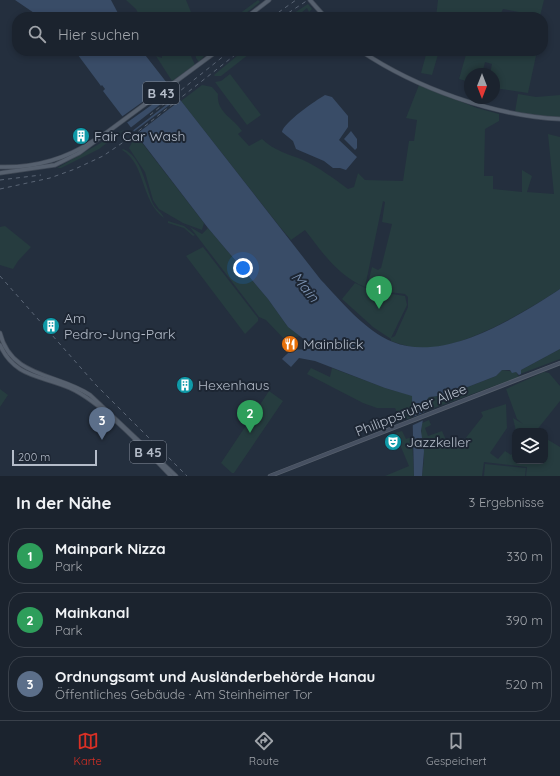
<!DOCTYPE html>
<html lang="de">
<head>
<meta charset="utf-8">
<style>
  body { margin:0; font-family:Quicksand,sans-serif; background:#282f3a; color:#f1f3f6 }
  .controls { position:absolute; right:12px; bottom:12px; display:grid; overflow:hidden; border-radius:8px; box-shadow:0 2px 6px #0003 }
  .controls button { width:36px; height:36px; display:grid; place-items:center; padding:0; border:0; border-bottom:1px solid #39404a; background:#1b232e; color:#f1f3f6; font:20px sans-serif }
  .compass { position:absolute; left:464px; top:68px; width:36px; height:36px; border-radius:50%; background:#1b232e; box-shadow:0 2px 6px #0003; rotate:180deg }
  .scale { position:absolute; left:12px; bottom:10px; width:85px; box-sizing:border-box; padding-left:4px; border:2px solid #b4bcc9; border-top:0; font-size:11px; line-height:14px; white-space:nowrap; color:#b4bcc9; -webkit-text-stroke:3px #1d2633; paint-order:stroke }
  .you { position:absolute; left:243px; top:268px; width:14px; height:14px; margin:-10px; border:3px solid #fff; border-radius:50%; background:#1a73e8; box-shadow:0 0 0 6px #1a73e833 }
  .badge { display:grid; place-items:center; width:26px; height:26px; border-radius:50%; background:#d93025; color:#fff; font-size:13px; font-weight:700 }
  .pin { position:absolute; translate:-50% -33px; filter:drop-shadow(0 1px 2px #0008) }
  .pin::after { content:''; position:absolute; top:21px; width:14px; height:12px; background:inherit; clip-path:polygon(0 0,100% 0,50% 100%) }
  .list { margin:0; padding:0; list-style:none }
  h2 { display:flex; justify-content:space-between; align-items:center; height:52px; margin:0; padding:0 16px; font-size:17px }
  h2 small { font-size:13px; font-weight:400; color:#a0a4aa }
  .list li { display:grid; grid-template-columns:26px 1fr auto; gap:12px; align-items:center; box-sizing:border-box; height:56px; margin:0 8px 8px; padding:0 8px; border:1px solid #39404a; border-radius:16px }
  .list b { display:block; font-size:15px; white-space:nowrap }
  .list p { margin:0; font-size:13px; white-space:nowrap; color:#a0a4aa }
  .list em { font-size:13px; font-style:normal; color:#a0a4aa }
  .icon { flex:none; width:22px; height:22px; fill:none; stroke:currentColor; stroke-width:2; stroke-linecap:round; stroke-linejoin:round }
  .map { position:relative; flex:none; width:560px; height:476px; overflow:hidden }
  .search { position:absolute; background:#1b232e; box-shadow:0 2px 6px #0003; left:12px; right:12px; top:12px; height:44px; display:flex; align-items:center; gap:10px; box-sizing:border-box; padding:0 14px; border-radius:16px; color:#a0a4aa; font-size:15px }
  .sheet { height:244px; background:#1b232e }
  nav { display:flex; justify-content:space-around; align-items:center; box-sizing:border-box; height:56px; border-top:1px solid #39404a; background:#1b232e; font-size:11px; color:#a0a4aa }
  nav a { display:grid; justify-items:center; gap:2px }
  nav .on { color:#d93025 }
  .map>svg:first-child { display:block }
  .green { fill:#263c3f }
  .water { fill:#394c67 }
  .pier { fill:#242f3e }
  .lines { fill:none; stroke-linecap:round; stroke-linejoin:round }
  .secondary-casing { stroke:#565f6c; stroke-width:4.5 }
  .primary-casing { stroke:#414a57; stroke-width:5 }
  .secondary { stroke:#465061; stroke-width:3 }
  .primary { stroke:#56606e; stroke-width:3.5 }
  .rail { stroke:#5a6575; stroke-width:1; stroke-dasharray:4 4; stroke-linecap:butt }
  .labels { text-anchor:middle; stroke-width:4; stroke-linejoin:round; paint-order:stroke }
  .shield { fill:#1d2633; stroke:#878f9c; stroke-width:1 }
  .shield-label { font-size:13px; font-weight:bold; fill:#b4bcc9 }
  .poi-label { font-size:14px; fill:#b4bcc9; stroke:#1d2633; text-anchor:start }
  .street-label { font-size:14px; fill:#b4bcc9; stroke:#1d2633 }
  .water-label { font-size:15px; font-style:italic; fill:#7c92b1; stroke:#1d2633 }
</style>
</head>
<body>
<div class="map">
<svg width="560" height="476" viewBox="0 0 560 476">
  <rect width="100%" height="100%" fill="#242f3e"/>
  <!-- green -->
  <g class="green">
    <path d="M126,0H186L193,17H140L136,9Z"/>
    <path d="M258,0L260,2L241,17H235Z"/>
    <path d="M438,0H544L540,16L503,9L499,17H436Z"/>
    <path d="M308,4L312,9L309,12L307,8L296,17H288Z"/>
    <path d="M160,51H191V56L195,65L172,81L156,56L162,58V54Z"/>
    <path d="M195,51H199L204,56L199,62L196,58Z"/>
    <path d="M243,51H253L221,76H215L214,75Z"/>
    <path d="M427,51H439L432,75L421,73Z"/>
    <path d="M467,51H537L528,93L494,88V74H490L492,64L485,62L482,74H470V82L459,79Z"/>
    <path d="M230,74L261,115L247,125L215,82L221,81Z"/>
    <path d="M202,85L212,87L218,94C216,112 233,118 242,131L238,134L249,146L262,139C274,151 289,154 303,160C318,167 335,179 348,189L354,187L358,173L365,180L403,181L409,141H414L417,120L406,118L419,85L477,108L499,114V121L485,129L484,176H493V189L522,192V170L532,176L527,192L554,194L548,134L560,137V289C528,310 463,349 424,348C413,348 402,345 391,341V339L373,327L342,299L355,283L372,291L405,296L407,305L391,338L395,336L408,307V297L405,294L372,290L367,287L372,267L378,270L381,268L392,224L382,222L385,202L383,201L365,287C338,276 322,252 305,230L291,240L280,227L181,101Z"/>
    <path d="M518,94L536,97L560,95V118L515,112Z"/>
    <path d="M125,129L99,149L61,168H57Z"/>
    <path d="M136,135L204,223L202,230L183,223L159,209L153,200L145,172L129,148Z"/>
    <path d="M123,149C142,156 146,188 153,204C156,210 162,212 164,218C140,200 146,164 122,150Z"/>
    <path d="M168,221L184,226L195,235L193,236L184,228L168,223Z"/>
    <path d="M5,226L31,247L18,261L13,269L0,265V227Z"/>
    <path d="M190,227L202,234L208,228L268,299L288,327L300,336L285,340L266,320L259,317Z"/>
    <path d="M203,247L258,318V321L245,334L186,256Z"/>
    <path d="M560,349V359L520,374L521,370Z"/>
    <path d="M311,368L330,377L332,368L388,389L411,395L413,397L412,418L401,420L395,408H377L363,403L307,374Z"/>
    <path d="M502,370L516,372L519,377L423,412L426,401L429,397L447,395L496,376Z"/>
    <path d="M544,372L549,373L560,386V401L536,431H516L513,418L523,424L517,419L506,389Z"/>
    <path d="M0,389L8,395L0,407Z"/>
    <path d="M269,391L283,401L234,473H232L221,463Z"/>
    <path d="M506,404L507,428L490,453L498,459L505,451L511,455L515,450V461H545V438L560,447V476H526L527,467L484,462L482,476H422L424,459L421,435L422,423L429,420L431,425L425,428L428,436L442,431L446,440L457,436L461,444L483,416L481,412Z"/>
    <path d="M402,431L406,439L412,437L414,476H385L409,466L395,433Z"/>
    <path d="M485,464L526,468L525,476H484Z"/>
  </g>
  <!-- water -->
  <g class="water">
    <path d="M15,0H111L120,17H40Z"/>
    <path d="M75,51H142L321,280C340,300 365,331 393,342C445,363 517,317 560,289V349L521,370V374L519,375L516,372L512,373L510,370H502L496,376L447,395L429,397L426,401L421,431L424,451L422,476H414L412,396L385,388L315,361L299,358L291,367L282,359C294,346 294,351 309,349L314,347L288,327L268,299L208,228L103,91L105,89L102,85L101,86Z"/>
    <path d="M325,95L332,97L348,116V127L339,140L357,157L346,170L340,168H333L324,161L296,149L293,141L282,132C283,123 316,100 325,95Z"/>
    <path d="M351,131L357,139V148L355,150L344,139Z"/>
  </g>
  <!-- pier -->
  <g class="pier">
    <path d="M169,83L174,89L125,124L120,118Z"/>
    <path d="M176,92L179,95L131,132L129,129Z"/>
    <path d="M180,97L182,99L134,136L132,133Z"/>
    <path d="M425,412L424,420L411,426L410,418Z"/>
  </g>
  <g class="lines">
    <!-- secondary casing -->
    <g class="secondary-casing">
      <path id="secondary" d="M270,476L560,363"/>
    </g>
    <!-- primary casing -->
    <g class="primary-casing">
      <g id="primary">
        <path d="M310,0L325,17"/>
        <path d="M247,17L269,0"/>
        <path d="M361,51C416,88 494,116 560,119"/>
        <path d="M0,167C34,168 64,160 93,141"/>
        <path d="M0,173L55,165L79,153L217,51"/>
        <path d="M0,333C11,378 57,373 90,395L176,476"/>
        <path d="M0,345C15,378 41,375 70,388C103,403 146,450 171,476"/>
      </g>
    </g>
    <!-- secondary -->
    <use href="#secondary" class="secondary"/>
    <!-- primary -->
    <use href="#primary" class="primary"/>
    <!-- rail -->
    <g class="rail">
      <path d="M272,17L296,0"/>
      <path d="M282,17L308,0"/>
      <path d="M150,115L230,51"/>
      <path d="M0,180L41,175"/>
      <path d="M0,189L50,178L75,169L103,156L131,137L240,51"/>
      <path d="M0,276L96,385L187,476"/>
    </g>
  </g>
  <!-- icons -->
  <defs>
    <g id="building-disc" transform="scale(0.9)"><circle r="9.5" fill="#0f9aa8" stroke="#1d2633"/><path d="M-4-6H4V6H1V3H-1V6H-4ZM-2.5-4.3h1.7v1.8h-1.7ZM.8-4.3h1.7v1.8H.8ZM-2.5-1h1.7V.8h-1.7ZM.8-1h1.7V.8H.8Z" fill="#fff"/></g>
    <g id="restaurant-disc" transform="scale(0.9)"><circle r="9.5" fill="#e8710a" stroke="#1d2633"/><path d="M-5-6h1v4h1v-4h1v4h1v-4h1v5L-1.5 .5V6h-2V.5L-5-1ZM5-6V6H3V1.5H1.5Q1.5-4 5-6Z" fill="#fff"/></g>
    <g id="theatre-disc" transform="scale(0.9)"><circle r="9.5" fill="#0f9aa8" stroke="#1d2633"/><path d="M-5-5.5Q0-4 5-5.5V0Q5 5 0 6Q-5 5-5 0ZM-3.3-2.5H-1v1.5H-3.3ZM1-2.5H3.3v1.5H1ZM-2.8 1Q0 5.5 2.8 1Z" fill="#fff"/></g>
  </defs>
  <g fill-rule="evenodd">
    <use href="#building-disc" x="81" y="136"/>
    <use href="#building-disc" x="51" y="326"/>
    <use href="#restaurant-disc" x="290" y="344"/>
    <use href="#building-disc" x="185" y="385"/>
    <use href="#theatre-disc" x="393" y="442"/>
  </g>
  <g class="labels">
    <!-- shield labels -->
    <g class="shield">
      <rect x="143" y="82" width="36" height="22" rx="3"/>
      <rect x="130" y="441" width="36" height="22" rx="3"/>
    </g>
    <g class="shield-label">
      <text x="161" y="98">B 43</text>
      <text x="148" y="457">B 45</text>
    </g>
    <!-- poi labels -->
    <g class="poi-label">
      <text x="94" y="141">Fair Car Wash</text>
      <text x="64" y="323">Am<tspan x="64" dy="16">Pedro-Jung-Park</tspan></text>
      <text x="303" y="349">Mainblick</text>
      <text x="198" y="390">Hexenhaus</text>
      <text x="406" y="447">Jazzkeller</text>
    </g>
    <!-- street labels -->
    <g class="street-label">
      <text transform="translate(411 410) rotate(-22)" y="5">Philippsruher Allee</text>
    </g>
    <!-- water labels -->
    <g class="water-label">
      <text transform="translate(305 287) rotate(51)" y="5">Main</text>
    </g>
  </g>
</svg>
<div class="controls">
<button><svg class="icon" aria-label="layers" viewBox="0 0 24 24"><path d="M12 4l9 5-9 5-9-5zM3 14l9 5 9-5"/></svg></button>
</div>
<svg class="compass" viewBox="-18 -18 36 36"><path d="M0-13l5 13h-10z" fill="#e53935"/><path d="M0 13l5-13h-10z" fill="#a0a4aa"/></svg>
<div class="scale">200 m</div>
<div class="you"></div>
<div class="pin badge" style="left:379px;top:309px;background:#2e9e5b">1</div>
<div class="pin badge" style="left:250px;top:433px;background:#2e9e5b">2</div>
<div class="pin badge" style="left:102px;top:440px;background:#5c6f8a">3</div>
<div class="search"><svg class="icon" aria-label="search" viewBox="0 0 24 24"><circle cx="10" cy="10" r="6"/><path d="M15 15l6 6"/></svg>Hier suchen</div>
</div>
<section class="sheet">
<h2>In der Nähe<small>3 Ergebnisse</small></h2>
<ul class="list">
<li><span class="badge" style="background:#2e9e5b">1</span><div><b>Mainpark Nizza</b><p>Park</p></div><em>330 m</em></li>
<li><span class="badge" style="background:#2e9e5b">2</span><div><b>Mainkanal</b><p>Park</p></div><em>390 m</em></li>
<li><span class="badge" style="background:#5c6f8a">3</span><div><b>Ordnungsamt und Ausländerbehörde Hanau</b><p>Öffentliches Gebäude · Am Steinheimer Tor</p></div><em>520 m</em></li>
</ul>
</section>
<nav>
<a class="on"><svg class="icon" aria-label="map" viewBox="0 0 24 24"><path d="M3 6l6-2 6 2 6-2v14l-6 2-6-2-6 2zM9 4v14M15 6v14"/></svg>Karte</a>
<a><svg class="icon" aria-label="directions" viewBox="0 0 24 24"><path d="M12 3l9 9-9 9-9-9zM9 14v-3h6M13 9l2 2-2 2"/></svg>Route</a>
<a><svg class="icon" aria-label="saved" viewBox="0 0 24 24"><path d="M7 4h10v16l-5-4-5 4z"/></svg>Gespeichert</a>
</nav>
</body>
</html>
